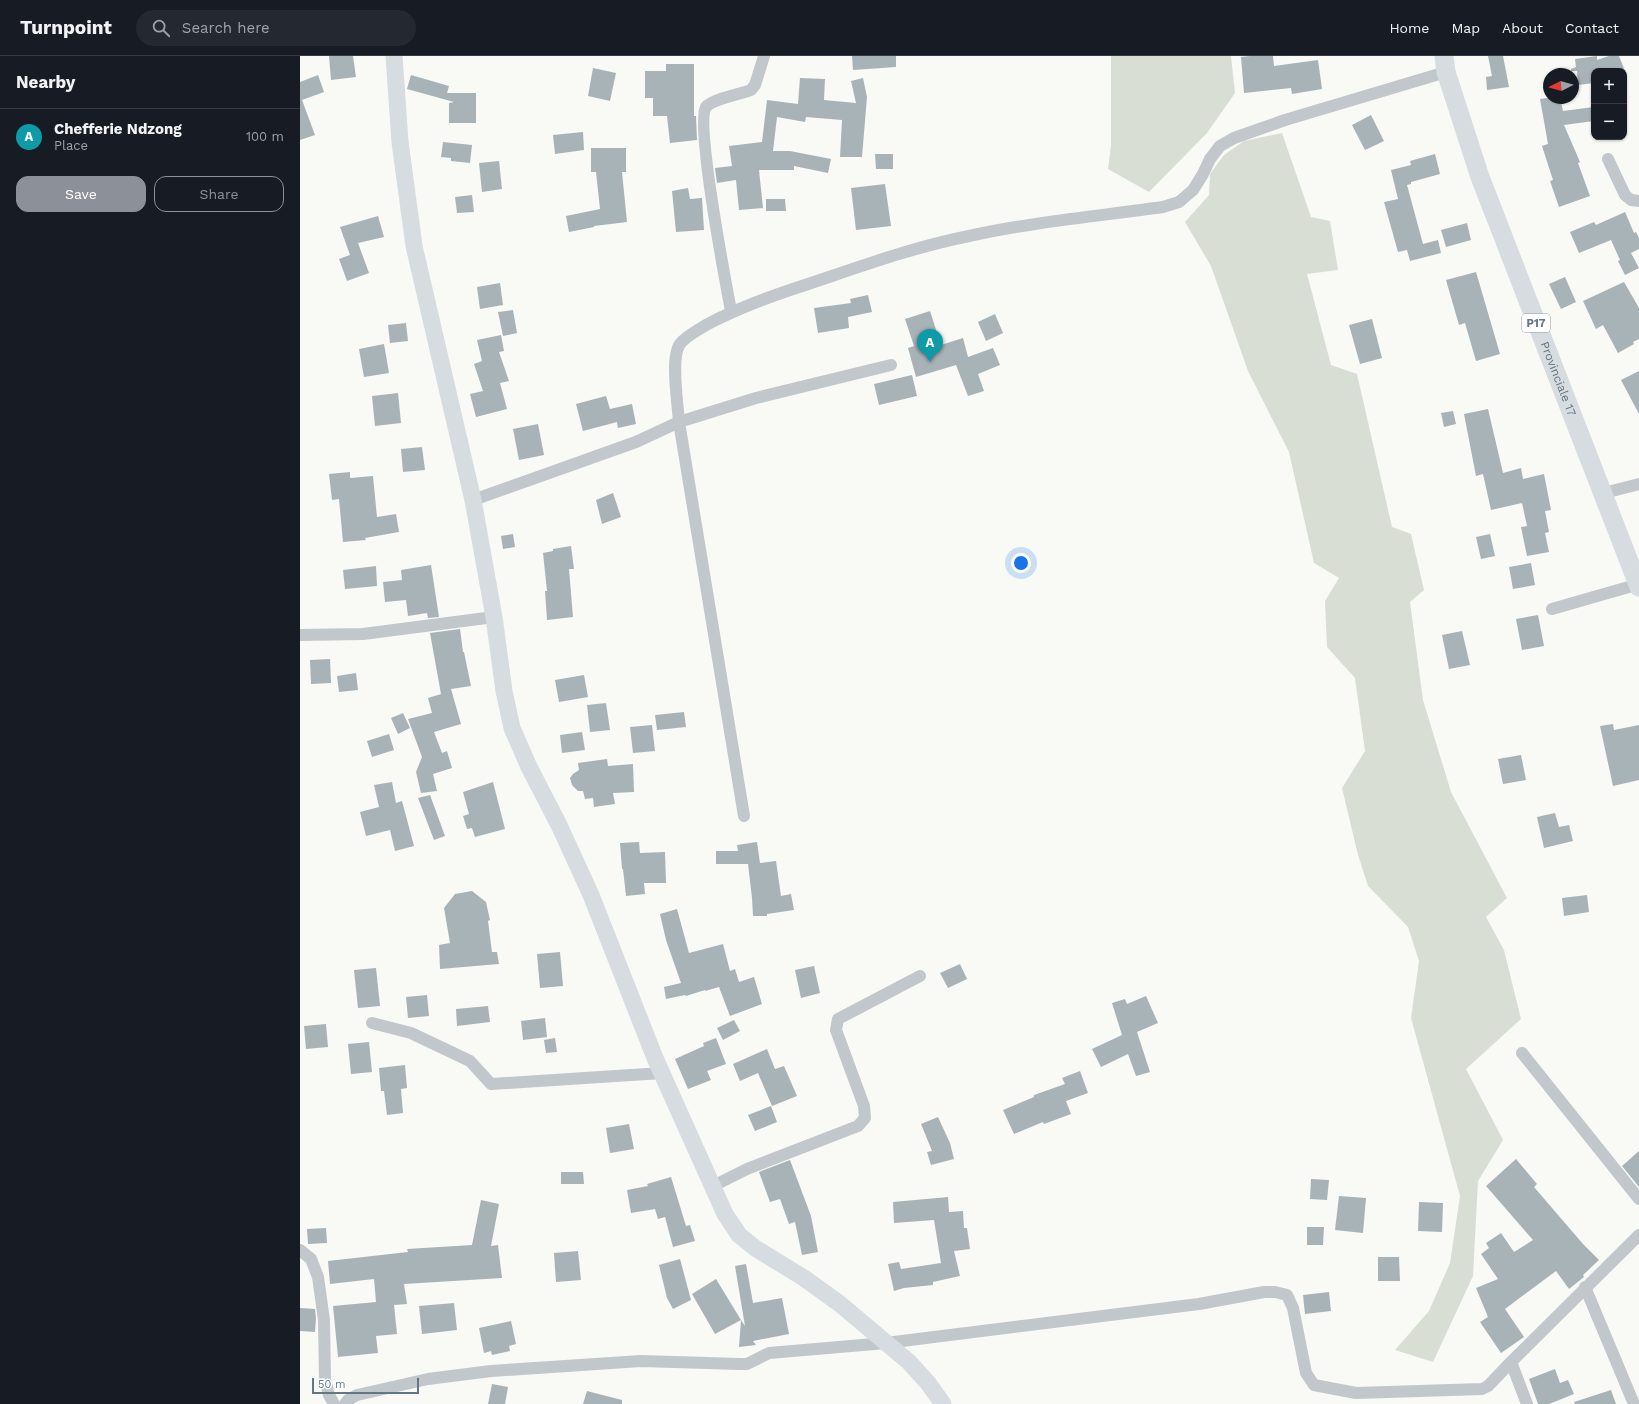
<!DOCTYPE html>
<html lang="en">
<head>
<meta charset="utf-8">
<style>
  body { margin:0; font-family:"Work Sans",sans-serif; background:#242831; color:#f1f3f6 }
  .controls { position:absolute; right:12px; top:12px; display:grid; overflow:hidden; border-radius:8px; box-shadow:0 1px 3px #0004 }
  .controls button { width:36px; height:36px; display:grid; place-items:center; padding:0; border:0; border-bottom:1px solid #363941; background:#171b24; color:#f1f3f6; font:20px sans-serif }
  .compass { position:absolute; left:1243px; top:12px; width:36px; height:36px; border-radius:50%; background:#171b24; box-shadow:0 1px 3px #0004; rotate:264deg }
  .scale { position:absolute; left:12px; bottom:10px; width:107px; box-sizing:border-box; padding-left:4px; border:2px solid #627783; border-top:0; font-size:11px; line-height:14px; white-space:nowrap; color:#627783; -webkit-text-stroke:3px #fff; paint-order:stroke }
  .you { position:absolute; left:721px; top:507px; width:14px; height:14px; margin:-10px; border:3px solid #fff; border-radius:50%; background:#1a73e8; box-shadow:0 0 0 6px #1a73e833 }
  .badge { display:grid; place-items:center; width:26px; height:26px; border-radius:50%; background:#8c9099; color:#fff; font-size:13px; font-weight:700 }
  .pin { position:absolute; translate:-50% -33px; filter:drop-shadow(0 1px 2px #0008) }
  .pin::after { content:''; position:absolute; top:21px; width:14px; height:12px; background:inherit; clip-path:polygon(0 0,100% 0,50% 100%) }
  .list { margin:0; padding:0; list-style:none }
  h2 { display:flex; justify-content:space-between; align-items:center; height:52px; margin:0; padding:0 16px; font-size:17px }
  h2 small { font-size:13px; font-weight:400; color:#9ea1a6 }
  .list li { display:grid; grid-template-columns:26px 1fr auto; gap:12px; align-items:center; box-sizing:border-box; height:56px; padding:0 16px; border-top:1px solid #363941 }
  .list b { display:block; font-size:15px; white-space:nowrap }
  .list p { margin:0; font-size:13px; white-space:nowrap; color:#9ea1a6 }
  .list em { font-size:13px; font-style:normal; color:#9ea1a6 }
  .actions { display:flex; gap:8px; padding:12px 16px }
  .actions a { flex:1; padding:9px 0; border:1px solid #8c9099; border-radius:12px; text-align:center; font-size:14px; color:#8c9099 }
  .actions .main { background:#8c9099; color:#fff }
  .icon { flex:none; width:22px; height:22px; fill:none; stroke:currentColor; stroke-width:2; stroke-linecap:round; stroke-linejoin:round }
  .map { position:relative; flex:none; width:1339px; height:1348px; overflow:hidden }
  header { display:flex; align-items:center; gap:24px; box-sizing:border-box; height:56px; padding:0 20px; background:#171b24; border-bottom:1px solid #363941 }
  header strong { font-size:19px }
  nav { display:flex; gap:22px; margin-inline-start:auto; font-size:14px }
  .search { width:280px; height:36px; background:#242831; display:flex; align-items:center; gap:10px; box-sizing:border-box; padding:0 14px; border-radius:22px; color:#9ea1a6; font-size:15px }
  main { display:flex }
  aside { flex:1; background:#171b24 }
  .map>svg:first-child { display:block }
  .green { fill:#d9ded5 }
  .building { fill:#a8b3b8 }
  .lines { fill:none; stroke-linecap:round; stroke-linejoin:round }
  .street { stroke:#c2c7cb; stroke-width:12 }
  .secondary { stroke:#d6dcdf; stroke-width:17 }
  .primary { stroke:#d6dcdf; stroke-width:19 }
  .labels { text-anchor:middle; stroke-width:4; stroke-linejoin:round; paint-order:stroke }
  .shield { fill:#fff; stroke:#91a0a8; stroke-width:1 }
  .shield-label { font-size:11px; font-weight:bold; fill:#627783 }
  .street-label { font-size:12px; fill:#627783; stroke:#fff }
</style>
</head>
<body>
<header>
<strong>Turnpoint</strong>
<div class="search"><svg class="icon" aria-label="search" viewBox="0 0 24 24"><circle cx="10" cy="10" r="6"/><path d="M15 15l6 6"/></svg>Search here</div>
<nav><a>Home</a><a>Map</a><a>About</a><a>Contact</a></nav>
</header>
<main>
<aside>
<h2>Nearby<small></small></h2>
<ul class="list">
<li><span class="badge" style="background:#0f9aa8">A</span><div><b>Chefferie Ndzong</b><p>Place</p></div><em>100 m</em></li>
</ul>
<div class="actions"><a class="main">Save</a><a>Share</a></div>
</aside>
<div class="map">
<svg width="1339" height="1348" viewBox="0 0 1339 1348">
  <rect width="100%" height="100%" fill="#f9f9f6"/>
  <!-- green -->
  <g class="green">
    <path d="M811,0H931L935,37L907,77L849,136L808,113L811,89Z"/>
    <path d="M982,77L1011,161L1030,165L1038,214L1007,218L1031,309L1057,318L1092,471L1111,478L1124,534L1110,546L1123,644L1151,736L1207,842L1186,861L1204,894L1221,963L1166,1013L1203,1084L1178,1125L1173,1220L1133,1306L1095,1294L1129,1255L1150,1207L1160,1140L1111,962L1119,905L1108,871L1068,830L1058,799L1042,732L1065,695L1055,622L1027,591L1025,545L1039,522L1014,507L989,396L948,315L911,210L885,166L909,139L910,118L924,99L944,85Z"/>
  </g>
  <!-- building -->
  <g class="building">
    <path d="M29,0H53L56,21L31,24Z"/>
    <path d="M552,0H596V11L553,14Z"/>
    <path d="M950,0H973L974,10L1018,4L1022,33L992,38L991,32L944,37L941,1Z"/>
    <path d="M1188,0H1203L1209,31L1187,34L1186,21L1192,20Z"/>
    <path d="M1297,0V4L1309,0H1319L1325,15H1294V27L1278,29L1277,15H1271V13L1276,11L1275,3Z"/>
    <path d="M366,8H394V60H396L397,84L370,87L367,60H353V42H345V15H366Z"/>
    <path d="M293,12L316,17L310,45L288,40Z"/>
    <path d="M18,19L24,36L2,44L15,79L0,84V26Z"/>
    <path d="M111,19L149,30L147,37H176V67H149V47L154,46L107,33Z"/>
    <path d="M500,22L525,23L524,44L556,47L551,25L563,22L567,41L562,101H540L542,64L506,61L505,66L477,61L473,95H490L531,103L528,117L494,110V114H459L463,152L439,154L436,124L417,127L415,112L432,110L429,90L462,86L467,44L498,48Z"/>
    <path d="M1247,42H1260L1263,55L1294,51V65L1264,69L1280,106L1278,107L1290,140L1259,151L1250,125L1253,124L1242,90L1248,88L1240,43Z"/>
    <path d="M1071,59L1084,85L1065,94L1052,69Z"/>
    <path d="M283,76L284,94L255,98L253,79Z"/>
    <path d="M143,86L172,89L170,107L151,105V102L141,101Z"/>
    <path d="M291,92H326V116H322L327,166L294,170V171L269,176L266,160L300,153L296,116H291Z"/>
    <path d="M575,98H593V113H576Z"/>
    <path d="M1135,98L1140,118L1111,126V128L1107,129L1123,188L1138,184L1141,197L1110,205L1107,194L1098,196L1084,146L1098,143L1091,114L1111,109L1110,105Z"/>
    <path d="M199,105L202,133L182,136L179,107Z"/>
    <path d="M585,128L591,170L556,174L551,132Z"/>
    <path d="M388,132L390,143L402,142L404,174L376,176L372,135Z"/>
    <path d="M172,139L174,156L157,157L155,141Z"/>
    <path d="M466,143H485L486,155H466Z"/>
    <path d="M1325,156L1334,177L1336,176L1339,182V193L1331,197L1339,212L1325,219L1318,205L1320,204L1311,184L1279,197L1270,176L1294,166L1296,169Z"/>
    <path d="M78,160L84,181L58,187L69,217L47,225L39,203L50,199L40,171Z"/>
    <path d="M1167,167L1171,184L1146,191L1141,174Z"/>
    <path d="M1176,216L1200,298L1176,305L1165,267L1159,269L1146,224Z"/>
    <path d="M1265,221L1276,246L1261,253L1249,228Z"/>
    <path d="M1324,226L1339,252V283L1333,286L1334,288L1318,297L1303,269L1296,273L1283,245Z"/>
    <path d="M200,227L203,249L180,253L177,231Z"/>
    <path d="M568,239L572,256L548,261L549,272L518,277L514,252L551,247L550,243Z"/>
    <path d="M213,254L217,277L203,280L198,256Z"/>
    <path d="M630,255L641,289L663,282L668,301L693,292L700,309L678,318L684,335L668,340L656,309L616,321L608,292L614,290L605,263Z"/>
    <path d="M695,258L703,277L686,285L678,266Z"/>
    <path d="M1072,263L1082,302L1060,308L1049,269Z"/>
    <path d="M106,267L108,285L90,287L88,269Z"/>
    <path d="M201,279L204,295L199,296L209,325L200,327L207,353L176,361L170,338L183,335L174,308L182,305L177,284Z"/>
    <path d="M84,288L89,317L64,321L59,293Z"/>
    <path d="M1339,315V358L1321,324Z"/>
    <path d="M612,319L617,340L579,349L574,328Z"/>
    <path d="M98,337L101,367L75,370L72,340Z"/>
    <path d="M306,340L310,353L332,348L336,368L318,372L317,366L283,375L276,348Z"/>
    <path d="M1188,353L1203,417L1221,412L1223,423L1244,418L1251,454L1245,455L1249,476L1245,477L1249,496L1227,500L1221,471L1227,470L1222,447L1191,454L1183,418L1176,420L1164,358Z"/>
    <path d="M1153,355L1156,368L1144,371L1141,357Z"/>
    <path d="M238,368L244,399L219,404L213,373Z"/>
    <path d="M122,391L125,414L103,416L101,393Z"/>
    <path d="M50,416V422L73,420L77,461L96,458L99,476L65,482L66,484L43,486L39,443L32,444L29,418Z"/>
    <path d="M313,437L321,461L302,468L296,444Z"/>
    <path d="M213,478L215,491L203,493L201,480Z"/>
    <path d="M1190,478L1195,500L1181,503L1176,481Z"/>
    <path d="M271,490L274,513H269L273,561L247,564L245,535H247L243,497L253,495V493Z"/>
    <path d="M1231,507L1235,529L1213,533L1209,511Z"/>
    <path d="M131,509L139,561L128,562L127,557L108,560L106,544L85,546L83,526L102,524L101,514Z"/>
    <path d="M76,510L77,530L45,533L43,514Z"/>
    <path d="M1238,559L1244,590L1222,594L1216,563Z"/>
    <path d="M160,573L163,596H164L171,630L151,633L161,668L134,676L142,697L147,695L152,712L133,718L137,735L121,737L116,716L122,701L108,663L132,657L128,642L141,638L130,577Z"/>
    <path d="M1162,575L1170,609L1149,613L1142,579Z"/>
    <path d="M30,603L31,627L11,628L10,604Z"/>
    <path d="M56,617L58,634L39,636L37,620Z"/>
    <path d="M284,619L288,641L259,646L255,624Z"/>
    <path d="M306,647L310,674L290,676L287,649Z"/>
    <path d="M384,656L386,671L357,674L355,659Z"/>
    <path d="M103,657L110,672L98,678L91,662Z"/>
    <path d="M1313,668L1314,674L1339,669V724L1313,730L1300,670Z"/>
    <path d="M352,669L355,695L333,697L330,671Z"/>
    <path d="M282,676L285,694L262,697L260,679Z"/>
    <path d="M89,678L94,694L72,701L67,685Z"/>
    <path d="M1221,699L1226,724L1203,728L1198,703Z"/>
    <path d="M307,703L308,710L333,708L334,736L313,737L315,748L294,751L293,742L285,743L283,735H278L272,729L270,722L273,718L279,714L278,707Z"/>
    <path d="M92,726L96,747L102,745L114,790L95,795L90,774L66,780L60,756L79,751L74,729Z"/>
    <path d="M193,726L205,773L175,781L172,772L167,773L163,760L169,758L163,736Z"/>
    <path d="M130,739L145,780L134,784L118,742Z"/>
    <path d="M1255,757L1259,771L1269,769L1273,785L1244,792L1237,761Z"/>
    <path d="M339,786L340,797L365,796L366,827H344L345,838L326,840L323,813H322L320,787Z"/>
    <path d="M457,786L460,807L476,805L481,840L491,838L494,854L467,858V860H453L452,842L448,808H416V795H438L437,789Z"/>
    <path d="M172,835L186,846L190,864L188,865L192,896H197L199,908L140,913L139,889L150,887L144,852L155,838Z"/>
    <path d="M1287,839L1289,856L1264,860L1262,842Z"/>
    <path d="M377,853L389,897L423,888L430,915L435,913L439,926L454,921L462,948L430,960L419,931L405,935V934L386,940L385,939L366,943L364,931L381,927L366,884L360,858Z"/>
    <path d="M260,896L263,930L240,932L237,898Z"/>
    <path d="M660,908L667,923L648,932L640,917Z"/>
    <path d="M514,910L520,937L501,942L495,914Z"/>
    <path d="M76,912L80,950L58,952L54,914Z"/>
    <path d="M127,939L129,960L108,962L106,941Z"/>
    <path d="M846,940L858,967L837,976L850,1016L836,1020L828,998L801,1011L792,993L822,979L812,947L825,943L827,948Z"/>
    <path d="M188,950L190,966L157,970L156,953Z"/>
    <path d="M245,962L247,981L223,984L221,965Z"/>
    <path d="M434,964L440,975L423,984L417,972Z"/>
    <path d="M26,968L28,991L6,993L4,970Z"/>
    <path d="M255,982L257,996L246,997L244,984Z"/>
    <path d="M416,982L426,1008L407,1015L411,1024L388,1033L375,1003L404,990L403,987Z"/>
    <path d="M69,986L72,1016L51,1018L48,988Z"/>
    <path d="M467,993L475,1013L484,1010L497,1040L472,1050L458,1017L440,1025L433,1008Z"/>
    <path d="M105,1009L107,1032L101,1033L103,1057L87,1059L84,1035H81L79,1012Z"/>
    <path d="M780,1015L788,1037L766,1045L771,1058L744,1068L743,1066L714,1078L703,1054L734,1041V1039L765,1028L762,1022Z"/>
    <path d="M471,1050L477,1066L455,1075L448,1059Z"/>
    <path d="M638,1061L650,1087L654,1103L631,1109L627,1096L632,1095L621,1068Z"/>
    <path d="M329,1068L334,1093L310,1097L306,1072Z"/>
    <path d="M1339,1095V1131L1322,1110Z"/>
    <path d="M1216,1103L1237,1128L1234,1131L1283,1188L1299,1204L1283,1219L1284,1221L1269,1233L1256,1215L1205,1253L1224,1281L1201,1297L1180,1266L1188,1261L1176,1232L1198,1223L1181,1198L1189,1192L1186,1187L1201,1177L1214,1196L1233,1184L1186,1130Z"/>
    <path d="M490,1104L511,1160L518,1196L502,1199L495,1166L489,1168L480,1143L470,1146L459,1116Z"/>
    <path d="M261,1116H283L284,1128H261Z"/>
    <path d="M371,1121L386,1170L390,1169L395,1185L373,1191L365,1161L358,1163L355,1153L331,1157L327,1134L348,1130L347,1128Z"/>
    <path d="M1011,1123L1029,1124L1027,1144L1010,1143Z"/>
    <path d="M1039,1140L1066,1142L1063,1177L1035,1174Z"/>
    <path d="M648,1141L649,1156L663,1155L664,1172H667L670,1193L654,1195L660,1220L633,1226V1229L604,1232L594,1235L588,1208L599,1206L601,1213L641,1207L634,1164L594,1167L593,1146Z"/>
    <path d="M181,1144L199,1148L191,1190L198,1189L202,1222L104,1228L107,1248L94,1249L97,1278L76,1280L78,1297L38,1301L33,1250L76,1246L74,1223L30,1228L28,1205L108,1196L107,1193L172,1189Z"/>
    <path d="M1119,1146L1143,1147L1142,1176L1118,1175Z"/>
    <path d="M1007,1171H1024L1023,1189H1007Z"/>
    <path d="M26,1172L27,1187L8,1188L7,1173Z"/>
    <path d="M278,1195L281,1224L256,1226L254,1197Z"/>
    <path d="M1078,1201H1099L1100,1225H1078Z"/>
    <path d="M380,1203L391,1244L373,1253L367,1242L359,1209Z"/>
    <path d="M446,1208L453,1247L482,1242L489,1278L453,1285L456,1289L439,1291L441,1264L445,1270L435,1210Z"/>
    <path d="M416,1223L441,1264L415,1278L392,1238Z"/>
    <path d="M1029,1236L1031,1255L1005,1258L1003,1239Z"/>
    <path d="M154,1247L157,1274L122,1278L119,1250Z"/>
    <path d="M0,1252L15,1253L16,1262L15,1276L0,1275Z"/>
    <path d="M211,1265L216,1288L209,1290L210,1295L192,1299L191,1295L184,1297L179,1272Z"/>
    <path d="M1255,1313L1260,1327L1268,1324L1274,1338L1249,1348H1238L1229,1323Z"/>
    <path d="M192,1328L208,1331L205,1348H188Z"/>
    <path d="M1311,1334L1316,1348H1275L1274,1346Z"/>
    <path d="M287,1335L322,1344V1348H283Z"/>
  </g>
  <g class="lines">
    <!-- street -->
    <g class="street">
      <path d="M1308,103L1325,139L1331,144L1339,145"/>
      <path d="M431,255C426,228 395,67 406,51C413,43 441,38 451,34L455,29L464,0"/>
      <path d="M1304,437L1339,428"/>
      <path d="M173,444L336,386L379,366C378,349 370,301 380,288C386,280 397,275 406,269C434,254 463,243 493,233C551,214 609,192 669,180C733,166 798,160 863,151L879,146L893,134L903,118L910,103L920,90L934,82L985,64L1146,16"/>
      <path d="M1252,553L1339,528"/>
      <path d="M0,579L63,578L194,561"/>
      <path d="M444,760L379,366L456,342L591,309"/>
      <path d="M72,967L111,977L170,1005L191,1028L362,1017"/>
      <path d="M1222,997L1339,1143"/>
      <path d="M413,1130L447,1113L558,1070L565,1062L564,1050L536,974L538,963L620,920"/>
      <path d="M0,1194L11,1203L18,1221L24,1264L25,1324L29,1339L34,1348"/>
      <path d="M1285,1231L1334,1348"/>
      <path d="M45,1348L48,1344L57,1339L128,1323L191,1315L341,1305L440,1308H447L469,1297L586,1287L899,1248L964,1236H975L987,1239L993,1252L1006,1317L1014,1329L1056,1337L1182,1333L1188,1330L1211,1306"/>
      <path d="M1227,1348L1211,1306L1339,1179"/>
    </g>
    <!-- secondary -->
    <path class="secondary" d="M94,0L100,86L114,190L173,444L194,561L204,635L212,672L229,711L259,769L291,839L355,1002L425,1158L439,1179L455,1192L504,1222L540,1248L609,1306L628,1327L643,1348"/>
    <!-- primary -->
    <path class="primary" id="s1" d="M1144,0L1146,16L1180,121L1339,531"/>
  </g>
  <g class="labels">
    <!-- shield labels -->
    <rect class="shield" x="1222" y="258" width="28" height="18" rx="3"/>
    <g class="shield-label">
      <text x="1236" y="271">P17</text>
    </g>
    <!-- street labels -->
    <g class="street-label">
      <text dy="4" stroke="none"><textPath href="#s1" startOffset="343">Provinciale 17</textPath></text>
    </g>
  </g>
</svg>
<div class="controls">
<button>+</button>
<button>−</button>
</div>
<svg class="compass" viewBox="-18 -18 36 36"><path d="M0-13l5 13h-10z" fill="#e53935"/><path d="M0 13l5-13h-10z" fill="#9ea1a6"/></svg>
<div class="scale">50 m</div>
<div class="you"></div>
<div class="pin badge" style="left:630px;top:306px;background:#0f9aa8">A</div>
</div>
</main>
</body>
</html>
